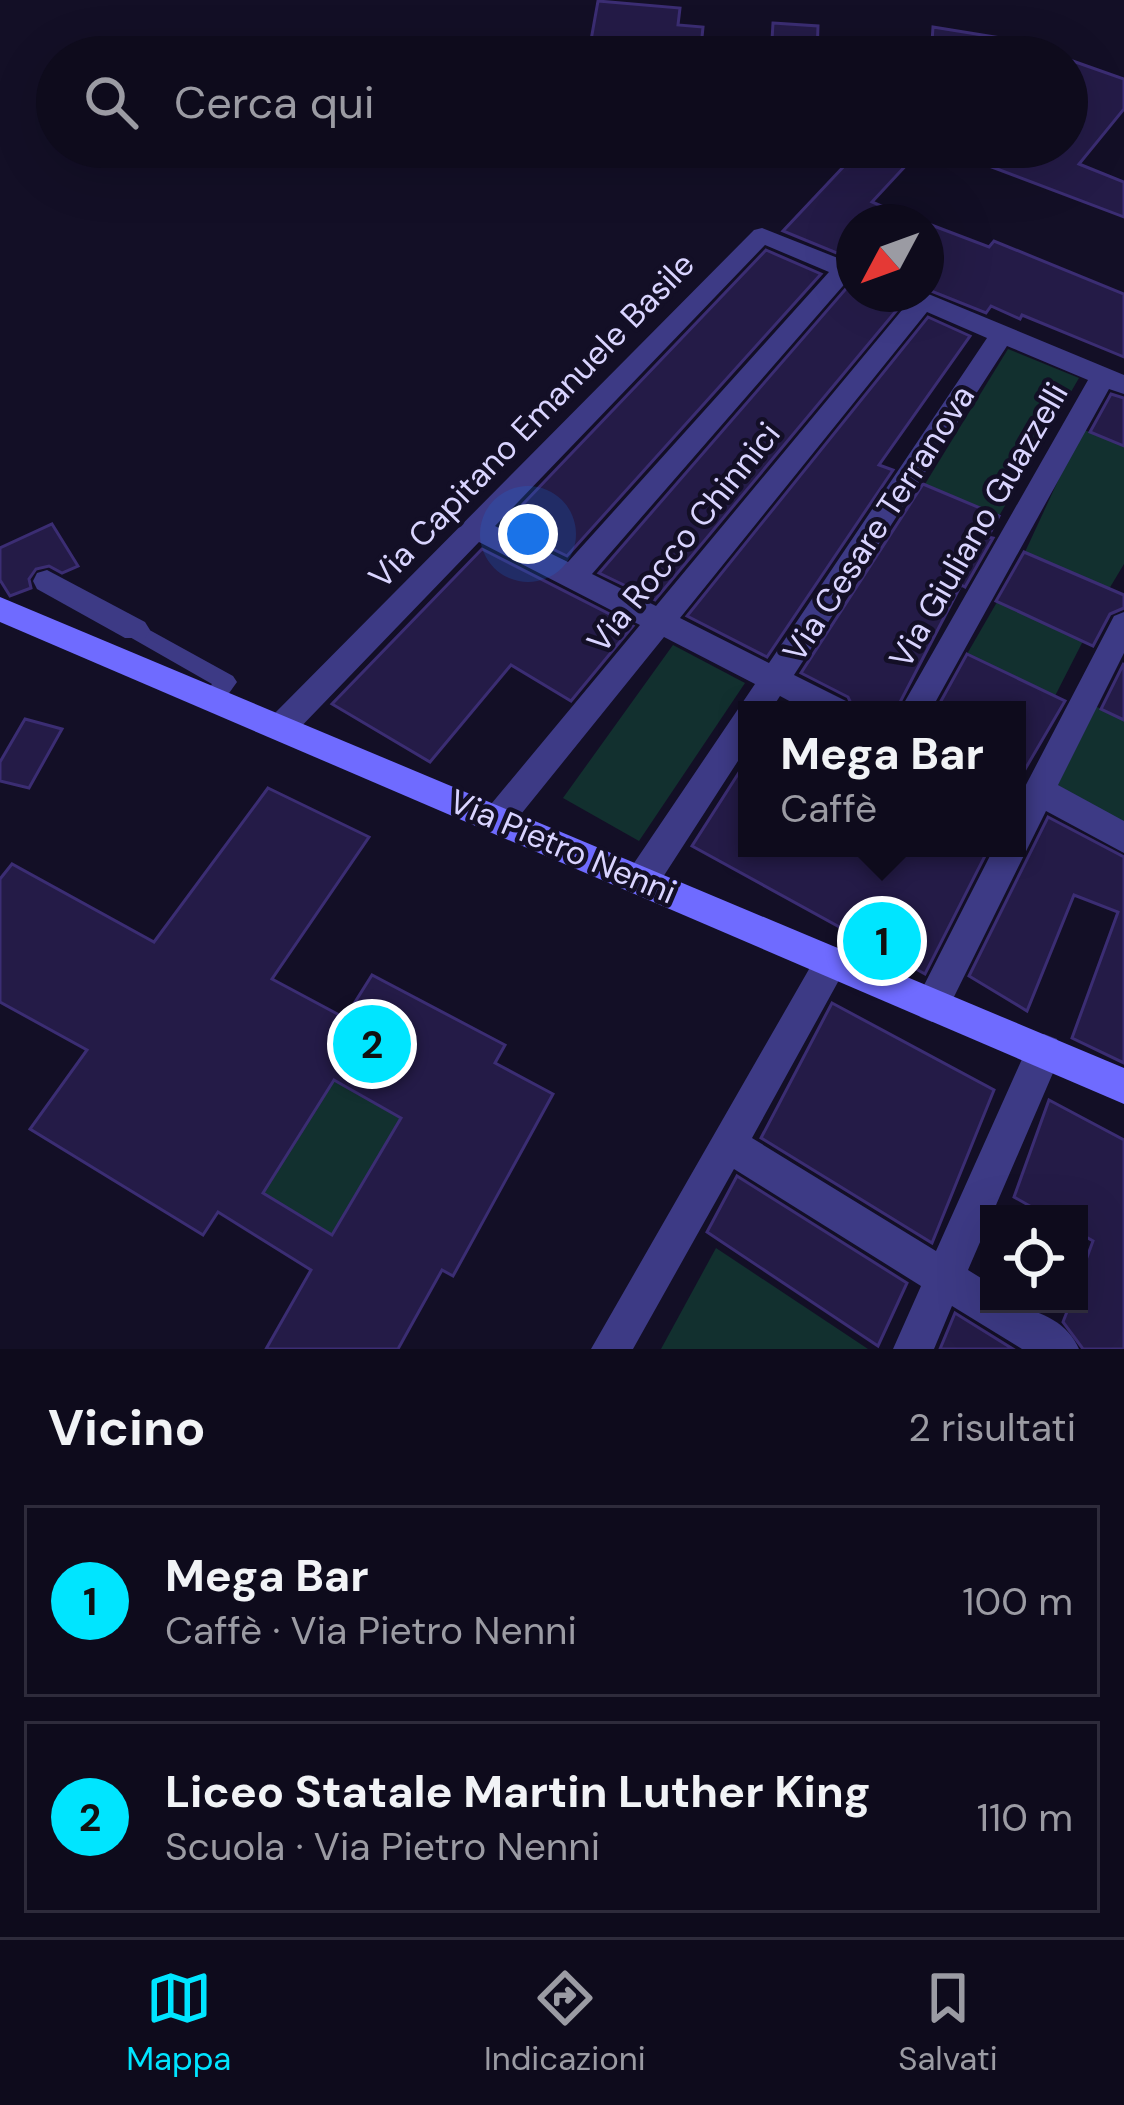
<!DOCTYPE html>
<html lang="it">
<head>
<meta charset="utf-8">
<style>
  body { margin:0; font-family:"DM Sans",sans-serif; background:#1c1929; color:#f1f3f6 }
  .controls { position:absolute; right:36px; bottom:36px; display:grid; overflow:hidden; border-radius:0px; box-shadow:0 12px 48px #0002 }
  .controls button { width:108px; height:108px; display:grid; place-items:center; padding:0; border:0; border-bottom:3px solid #2e2b3b; background:#0e0b1c; color:#f1f3f6; font:60px sans-serif }
  .compass { position:absolute; left:836px; top:204px; width:108px; height:108px; border-radius:50%; background:#0e0b1c; box-shadow:0 12px 48px #0002; rotate:229deg }
  .you { position:absolute; left:528px; top:534px; width:42px; height:42px; margin:-30px; border:9px solid #fff; border-radius:50%; background:#1a73e8; box-shadow:0 0 0 18px #1a73e833 }
  .badge { display:grid; place-items:center; width:78px; height:78px; border-radius:50%; background:#00e5ff; color:#111; font-size:39px; font-weight:700 }
  .pin { position:absolute; translate:-50% -50%; border:6px solid #fff; box-shadow:0 3px 12px #0006 }
  .popup { position:absolute; left:738px; top:701px; width:288px; height:156px; box-sizing:border-box; display:grid; place-content:center; border-radius:0px; background:#0e0b1c; filter:drop-shadow(0 3px 9px #0005); font-size:39px; white-space:nowrap; color:#9b9ba3 }
  .popup b { font-size:45px; color:#f1f3f6 }
  .popup::after { content:''; position:absolute; left:50%; top:100%; margin-left:-24px; border:24px solid transparent; border-top-color:#0e0b1c }
  .list { margin:0; padding:0; list-style:none }
  h2 { display:flex; justify-content:space-between; align-items:center; height:156px; margin:0; padding:0 48px; font-size:51px }
  h2 small { font-size:39px; font-weight:400; color:#9b9ba3 }
  .list li { display:grid; grid-template-columns:78px 1fr auto; gap:36px; align-items:center; box-sizing:border-box; height:192px; margin:0 24px 24px; padding:0 24px; border:3px solid #2e2b3b; border-radius:0px }
  .list b { display:block; font-size:45px; white-space:nowrap }
  .list p { margin:0; font-size:39px; white-space:nowrap; color:#9b9ba3 }
  .list em { font-size:39px; font-style:normal; color:#9b9ba3 }
  .icon { flex:none; width:66px; height:66px; fill:none; stroke:currentColor; stroke-width:2; stroke-linecap:round; stroke-linejoin:round }
  .map { position:relative; flex:none; width:1124px; height:1349px; overflow:hidden }
  .search { position:absolute; background:#0e0b1c; box-shadow:0 12px 48px #0002; left:36px; right:36px; top:36px; height:132px; display:flex; align-items:center; gap:30px; box-sizing:border-box; padding:0 42px; border-radius:66px; color:#9b9ba3; font-size:45px }
  .sheet { height:588px; background:#0e0b1c }
  nav { display:flex; justify-content:space-around; align-items:center; box-sizing:border-box; height:168px; border-top:3px solid #2e2b3b; background:#0e0b1c; font-size:33px; color:#9b9ba3 }
  nav a { display:grid; justify-items:center; gap:6px }
  nav .on { color:#00e5ff }
  .map>svg:first-child { display:block }
  .green { fill:#12302f }
  .building { fill:#241b47; stroke:#3b2d73; stroke-width:3; fill-rule:evenodd }
  .lines { fill:none; stroke-linecap:round; stroke-linejoin:round }
  .lane { fill:#3d3a85; fill-rule:evenodd }
  .street { fill:#3d3a85; fill-rule:evenodd }
  .secondary { fill:#6f6bff; fill-rule:evenodd }
  .labels { text-anchor:middle; stroke-width:9; stroke-linejoin:round; paint-order:stroke }
  .street-label { font-size:33px; fill:#d9d4ff; stroke:#130f26 }
</style>
</head>
<body>
<div class="map">
<svg width="1124" height="1349" viewBox="0 0 1124 1349">
  <rect width="100%" height="100%" fill="#130f26"/>
  <!-- green -->
  <g class="green">
    <path d="M1008,349L1079,378L999,516L925,484Z"/>
    <path d="M1082,429L1124,446V564L1109,589L1025,552Z"/>
    <path d="M997,602L1083,641L1055,696L967,654Z"/>
    <path d="M673,645L745,683L639,841L563,798Z"/>
    <path d="M1091,704L1124,720V822L1052,782Z"/>
    <path d="M334,1080L401,1118L332,1235L263,1193Z"/>
    <path d="M716,1248L868,1349H661Z"/>
  </g>
  <!-- building -->
  <g class="building">
    <path d="M598,1L680,8L678,25L703,27L700,57H588Z"/>
    <path d="M773,23L818,26L817,57H771Z"/>
    <path d="M933,27L1019,41L1018,57H931Z"/>
    <path d="M1067,59L1124,79V109L1079,164L1124,182V217L944,149L1067,147Z"/>
    <path d="M862,147H923L872,202L918,222H854V244L844,256L783,231Z"/>
    <path d="M926,223L989,247L994,241L1124,294V357L1022,315L1020,319L991,306L986,313L926,289Z"/>
    <path d="M766,250L821,274L567,556L503,525Z"/>
    <path d="M850,284L854,294H876L901,305L655,600L599,573Z"/>
    <path d="M928,317L970,336L879,465L893,470L767,657L687,616Z"/>
    <path d="M1111,394L1124,398V446L1090,432Z"/>
    <path d="M923,484L999,516L988,537L993,538L965,587L961,585L896,710H854L848,697L801,673Z"/>
    <path d="M52,524L78,566L62,573L49,566L36,569L29,579L31,588L10,596L0,580V548Z"/>
    <path d="M482,549L633,626L571,701L511,665L430,762L332,704Z"/>
    <path d="M1024,552L1124,595V608L1110,614L1093,646L996,601Z"/>
    <path d="M967,654L1065,701L1017,783V710H936Z"/>
    <path d="M1124,663V720L1101,709Z"/>
    <path d="M25,719L62,729L29,788L0,781V762Z"/>
    <path d="M747,760V848H989L925,974L692,846Z"/>
    <path d="M268,788L369,837L272,979L345,1018L372,975L505,1045L495,1063L553,1094L453,1276L442,1270L398,1349H266L311,1270L218,1212L203,1235L30,1129L87,1050L0,1002V879L12,864L154,942ZM334,1080L401,1118L332,1235L263,1193Z"/>
    <path d="M1048,817L1124,857V1063L1072,1038L1118,912L1074,895L1027,1011L969,976Z"/>
    <path d="M832,1003L994,1090L932,1243L761,1138Z"/>
    <path d="M1049,1100L1124,1140V1349H1083L1063,1322L1070,1304H1079V1279L1093,1241L1079,1233V1214H1044L1014,1197Z"/>
    <path d="M737,1176L907,1283L878,1346L707,1232Z"/>
    <path d="M955,1313L1013,1349H940Z"/>
  </g>
  <g class="lines">
    <!-- lane -->
    <path class="lane" d="M135,622L233,676L237,682L222,703H206L203,697L212,684L128,636L125,630L128,624Z"/>
    <!-- street -->
    <g class="street">
      <path d="M762,228L853,264L854,281L849,279L592,574L656,606L907,304L897,294L926,293L1124,375V394L1109,389L931,710H900L1088,380L1007,346L794,675L846,701L850,710H806L780,696L771,710H747V747L654,891L642,895L630,891L625,880L630,869L755,684L664,637L509,829L498,833L487,829L482,819L487,809L640,625L479,542L293,735L282,739L271,735L267,726L271,717L754,230ZM765,245L829,272L568,562L495,526ZM927,312L987,338L769,663L680,618Z"/>
      <path d="M47,570L145,622L150,630L145,638H125L37,589L33,581L37,573Z"/>
      <path d="M1124,612V653L1058,785L1124,821V853L1046,811L944,1017L932,1022L920,1017L914,1005L920,993L994,848H1017V802L1114,616Z"/>
      <path d="M832,946L844,950L849,962L752,1138L936,1251L1031,1039L1044,1034L1057,1039L1062,1052L968,1270L989,1283V1304C1022,1304 1065,1315 1079,1349H1022L952,1306L934,1349H893L921,1286L734,1169L633,1349H591L820,950Z"/>
    </g>
    <!-- secondary -->
    <path class="secondary" d="M0,597L1124,1068V1104L0,622Z"/>
  </g>
  <g class="labels">
    <!-- street labels -->
    <g class="street-label">
      <text transform="translate(531 420) rotate(-46)" y="12">Via Capitano Emanuele Basile</text>
      <text transform="translate(878 523) rotate(-57)" y="12">Via Cesare Terranova</text>
      <text transform="translate(978 525) rotate(-60)" y="12">Via Giuliano Guazzelli</text>
      <text transform="translate(683 537) rotate(-51)" y="12">Via Rocco Chinnici</text>
      <text transform="translate(563 846) rotate(23)" y="12">Via Pietro Nenni</text>
    </g>
  </g>
</svg>
<div class="controls">
<button><svg class="icon" aria-label="locate" viewBox="0 0 24 24"><circle cx="12" cy="12" r="6"/><path d="M12 2v4M12 18v4M2 12h4M18 12h4"/></svg></button>
</div>
<svg class="compass" viewBox="-18 -18 36 36"><path d="M0-13l5 13h-10z" fill="#e53935"/><path d="M0 13l5-13h-10z" fill="#9b9ba3"/></svg>
<div class="you"></div>
<div class="pin badge" style="left:882px;top:941px">1</div>
<div class="popup"><b>Mega Bar</b>Caffè</div>
<div class="pin badge" style="left:372px;top:1044px">2</div>
<div class="search"><svg class="icon" aria-label="search" viewBox="0 0 24 24"><circle cx="10" cy="10" r="6"/><path d="M15 15l6 6"/></svg>Cerca qui</div>
</div>
<section class="sheet">
<h2>Vicino<small>2 risultati</small></h2>
<ul class="list">
<li><span class="badge">1</span><div><b>Mega Bar</b><p>Caffè · Via Pietro Nenni</p></div><em>100 m</em></li>
<li><span class="badge">2</span><div><b>Liceo Statale Martin Luther King</b><p>Scuola · Via Pietro Nenni</p></div><em>110 m</em></li>
</ul>
</section>
<nav>
<a class="on"><svg class="icon" aria-label="map" viewBox="0 0 24 24"><path d="M3 6l6-2 6 2 6-2v14l-6 2-6-2-6 2zM9 4v14M15 6v14"/></svg>Mappa</a>
<a><svg class="icon" aria-label="directions" viewBox="0 0 24 24"><path d="M12 3l9 9-9 9-9-9zM9 14v-3h6M13 9l2 2-2 2"/></svg>Indicazioni</a>
<a><svg class="icon" aria-label="saved" viewBox="0 0 24 24"><path d="M7 4h10v16l-5-4-5 4z"/></svg>Salvati</a>
</nav>
</body>
</html>
